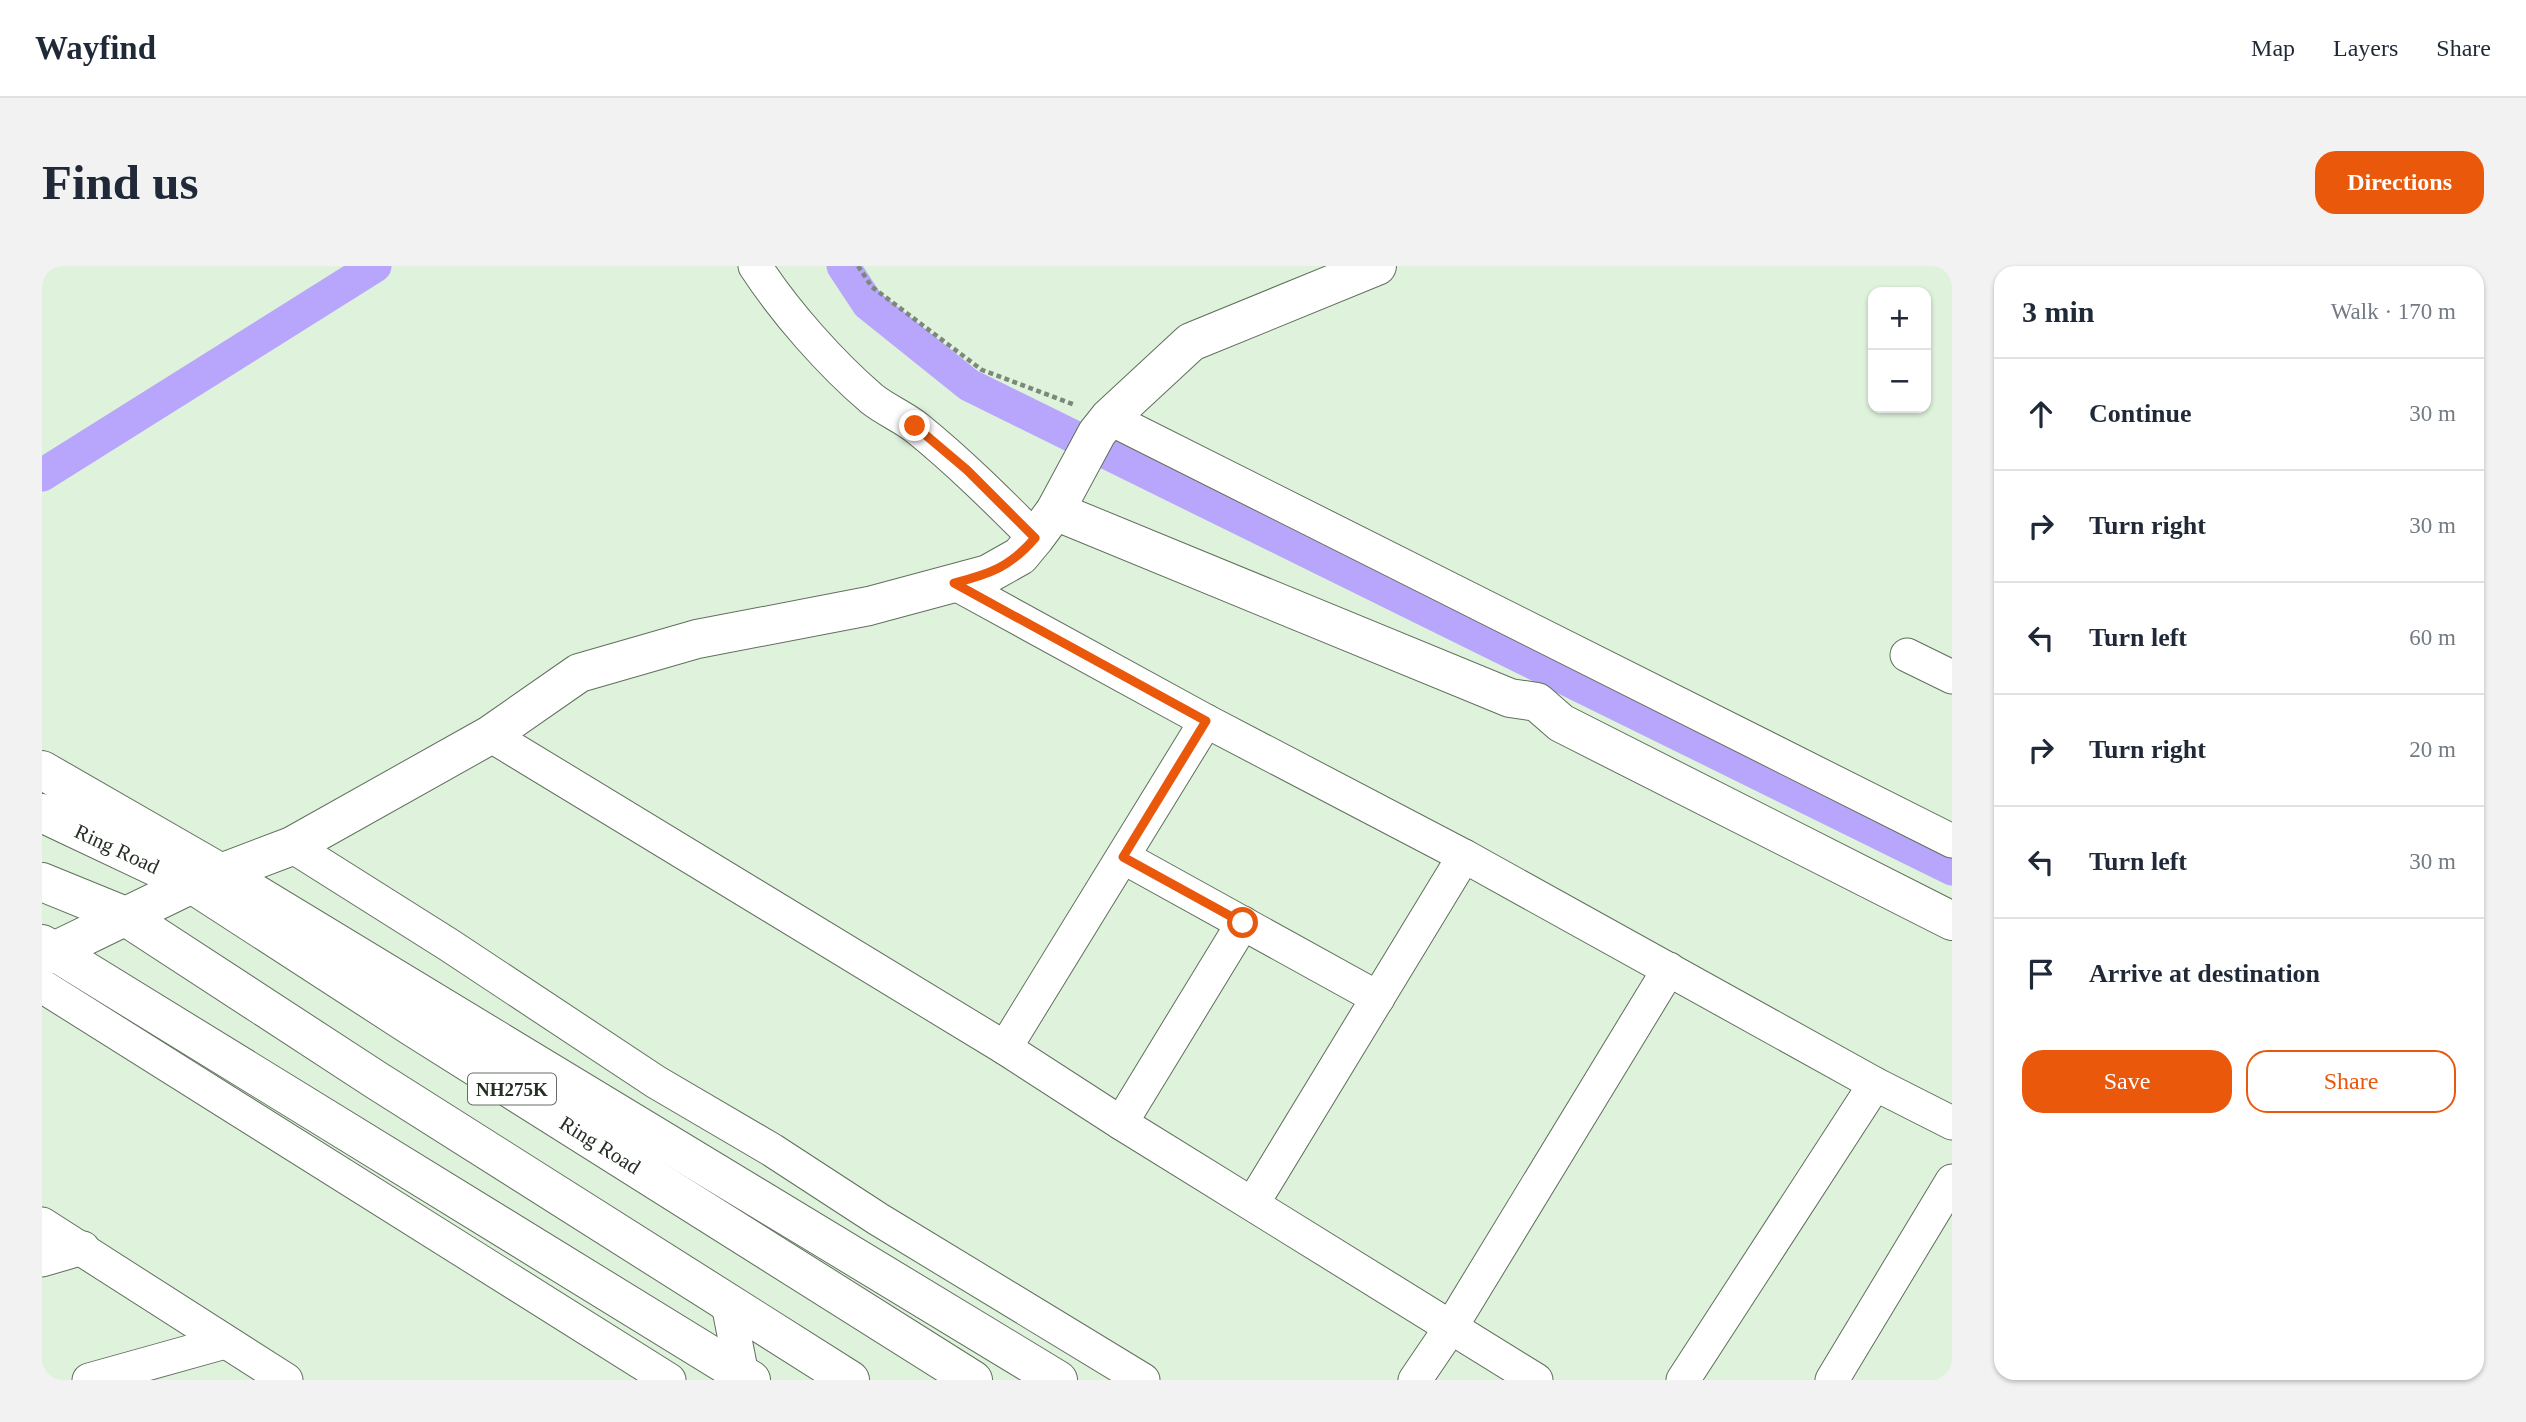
<!DOCTYPE html>
<html lang="en">
<head>
<meta charset="utf-8">
<style>
  body { margin:0; font-family:Georgia,serif; background:#f2f2f3; color:#1f2937 }
  .controls { position:absolute; right:21px; top:21px; display:grid; overflow:hidden; border-radius:14px; box-shadow:0 2px 5px #0004 }
  .controls button { width:63px; height:63px; display:grid; place-items:center; padding:0; border:0; border-bottom:2px solid #e0e1e3; background:#fff; color:#1f2937; font:35px sans-serif }
  .stop { position:absolute; width:21px; height:21px; margin:-16px; border:5px solid #ea580c; border-radius:50%; background:#fff }
  .stop.end { background:#ea580c; border-color:#fff; box-shadow:0 2px 7px #0008 }
  .list { margin:0; padding:0; list-style:none }
  h2 { display:flex; justify-content:space-between; align-items:center; height:91px; margin:0; padding:0 28px; font-size:30px }
  h2 small { font-size:23px; font-weight:400; color:#747a83 }
  .list li { display:grid; grid-template-columns:46px 1fr auto; gap:21px; align-items:center; box-sizing:border-box; height:112px; padding:0 28px; border-top:2px solid #e0e1e3 }
  .list b { display:block; font-size:26px; white-space:nowrap }
  .list em { font-size:23px; font-style:normal; color:#747a83 }
  .actions { display:flex; gap:14px; padding:21px 28px }
  .actions a { flex:1; padding:16px 0; border:2px solid #ea580c; border-radius:21px; text-align:center; font-size:24px; color:#ea580c }
  .actions .main { background:#ea580c; color:#fff }
  .icon { flex:none; width:38px; height:38px; fill:none; stroke:currentColor; stroke-width:2; stroke-linecap:round; stroke-linejoin:round }
  .map { position:relative; flex:none; width:1910px; height:1114px; overflow:hidden; border-radius:21px }
  header { display:flex; align-items:center; gap:42px; box-sizing:border-box; height:98px; padding:0 35px; background:#fff; border-bottom:2px solid #e0e1e3 }
  header strong { font-size:33px }
  nav { display:flex; gap:38px; margin-inline-start:auto; font-size:24px }
  .intro { display:flex; align-items:center; justify-content:space-between; box-sizing:border-box; height:168px; padding:0 42px }
  h1 { margin:0; font-size:49px }
  .button { padding:18px 32px; border-radius:21px; background:#ea580c; color:#fff; font-size:24px; font-weight:700 }
  main { display:flex; gap:42px; padding:0 42px }
  aside { flex:1; background:#fff; border-radius:21px; box-shadow:0 2px 5px #0004 }
  .map>svg:first-child { display:block }
  .lines { fill:none; stroke-linecap:round; stroke-linejoin:round }
  .canal { stroke:#b7a6fb; stroke-width:33 }
  .street-casing { stroke:#60705d; stroke-width:35 }
  .secondary-casing { stroke:#60705d; stroke-width:40 }
  .highway-casing { stroke:#60705d; stroke-width:40 }
  .path { stroke:#7c897a; stroke-width:4.5; stroke-dasharray:5 3.5; stroke-linecap:butt }
  .street { stroke:#fff; stroke-width:33 }
  .secondary { stroke:#fff; stroke-width:38 }
  .highway { stroke:#fff; stroke-width:38 }
  .route { stroke:#ea580c; stroke-width:9 }
  .labels { text-anchor:middle; stroke-width:7; stroke-linejoin:round; paint-order:stroke }
  .shield { fill:#fff; stroke:#686d67; stroke-width:2 }
  .shield-label { font-size:19px; font-weight:bold; fill:#272e26 }
  .street-label { font-size:21px; fill:#272e26; stroke:#fff }
</style>
</head>
<body>
<header>
<strong>Wayfind</strong>
<nav><a>Map</a><a>Layers</a><a>Share</a></nav>
</header>
<div class="intro"><h1>Find us</h1><a class="button">Directions</a></div>
<main>
<div class="map">
<svg width="1910" height="1114" viewBox="0 0 1910 1114">
  <rect width="100%" height="100%" fill="#dff2dc"/>
  <g class="lines">
    <!-- canal -->
    <g class="canal">
      <path d="M801,0L826,38L927,119L1910,603"/>
      <path d="M0,209L333,0"/>
    </g>
    <!-- street casing -->
    <g class="street-casing">
      <g id="street">
        <path d="M713,0C743,46 788,97 830,133C844,144 861,151 875,162C917,196 955,234 993,272"/>
        <path d="M1067,152L1910,575"/>
        <path d="M912,317L1164,455L1422,590L1833,818L1910,857"/>
        <path d="M1865,389L1910,411"/>
        <path d="M448,469L963,782L1079,857L1494,1114"/>
        <path d="M250,580L407,679L614,816L730,884L836,953L1101,1114"/>
        <path d="M1081,591L1336,732"/>
        <path d="M0,720L627,1114"/>
        <path d="M963,782L1164,455"/>
        <path d="M1079,857L1201,657"/>
        <path d="M1211,937L1422,590"/>
        <path d="M0,958L244,1114"/>
        <path d="M0,994L41,982"/>
        <path d="M686,1038L701,1114"/>
        <path d="M47,1114L183,1076"/>
        <path d="M1373,1114L1409,1061L1627,703"/>
        <path d="M1641,1114L1833,818"/>
        <path d="M1790,1114L1910,915"/>
      </g>
    </g>
    <!-- secondary casing -->
    <g class="secondary-casing">
      <g id="secondary">
        <path d="M1013,245L1468,432L1495,436L1519,457L1910,655"/>
        <path d="M0,504L179,607L1016,1114"/>
        <path d="M0,678L709,1114"/>
        <path d="M0,691L150,618L250,580L448,469L537,407L655,373L827,340L946,308L978,290L993,272L1013,245L1055,167L1067,152L1149,76L1335,0"/>
      </g>
    </g>
    <!-- highway casing -->
    <g class="highway-casing">
      <g id="highway">
        <path d="M0,547L150,618L369,760L931,1114"/>
        <path d="M0,616L81,649L334,814L808,1114"/>
      </g>
    </g>
    <!-- path -->
    <path class="path" d="M816,0L830,21L940,104L1033,139"/>
    <!-- street -->
    <use href="#street" class="street"/>
    <!-- secondary -->
    <use href="#secondary" class="secondary"/>
    <!-- highway -->
    <use href="#highway" class="highway"/>
  </g>
  <g class="lines">
    <!-- route -->
    <path class="route" d="M873,160L925,204L993,272C968,301 948,308 912,317L1164,455L1081,591L1201,657"/>
  </g>
  <g class="labels">
    <!-- shield labels -->
    <rect class="shield" x="426" y="807.5" width="88" height="31" rx="5"/>
    <g class="shield-label">
      <text x="470" y="830">NH275K</text>
    </g>
    <!-- street labels -->
    <g class="street-label">
      <text transform="translate(75 583) rotate(25)" y="7">Ring Road</text>
      <text transform="translate(558 879) rotate(32)" y="7">Ring Road</text>
    </g>
  </g>
</svg>
<div class="controls">
<button>+</button>
<button>−</button>
</div>
<div class="stop" style="left:1201px;top:657px"></div>
<div class="stop end" style="left:873px;top:160px"></div>
</div>
<aside>
<h2>3 min<small>Walk · 170 m</small></h2>
<ul class="list">
<li><svg class="icon" aria-label="ahead" viewBox="0 0 24 24"><path d="M12 20V5M6 11l6-6 6 6"/></svg><div><b>Continue</b></div><em>30 m</em></li>
<li><svg class="icon" aria-label="right" viewBox="0 0 24 24"><path d="M7 20v-9h11M14 6l5 5-5 5"/></svg><div><b>Turn right</b></div><em>30 m</em></li>
<li><svg class="icon" aria-label="left" viewBox="0 0 24 24"><path d="M17 20v-9H6M10 6l-5 5 5 5"/></svg><div><b>Turn left</b></div><em>60 m</em></li>
<li><svg class="icon" aria-label="right" viewBox="0 0 24 24"><path d="M7 20v-9h11M14 6l5 5-5 5"/></svg><div><b>Turn right</b></div><em>20 m</em></li>
<li><svg class="icon" aria-label="left" viewBox="0 0 24 24"><path d="M17 20v-9H6M10 6l-5 5 5 5"/></svg><div><b>Turn left</b></div><em>30 m</em></li>
<li><svg class="icon" aria-label="arrive" viewBox="0 0 24 24"><path d="M6 21V4h12l-3 4 3 4H6"/></svg><div><b>Arrive at destination</b></div></li>
</ul>
<div class="actions"><a class="main">Save</a><a>Share</a></div>
</aside>
</main>
</body>
</html>
